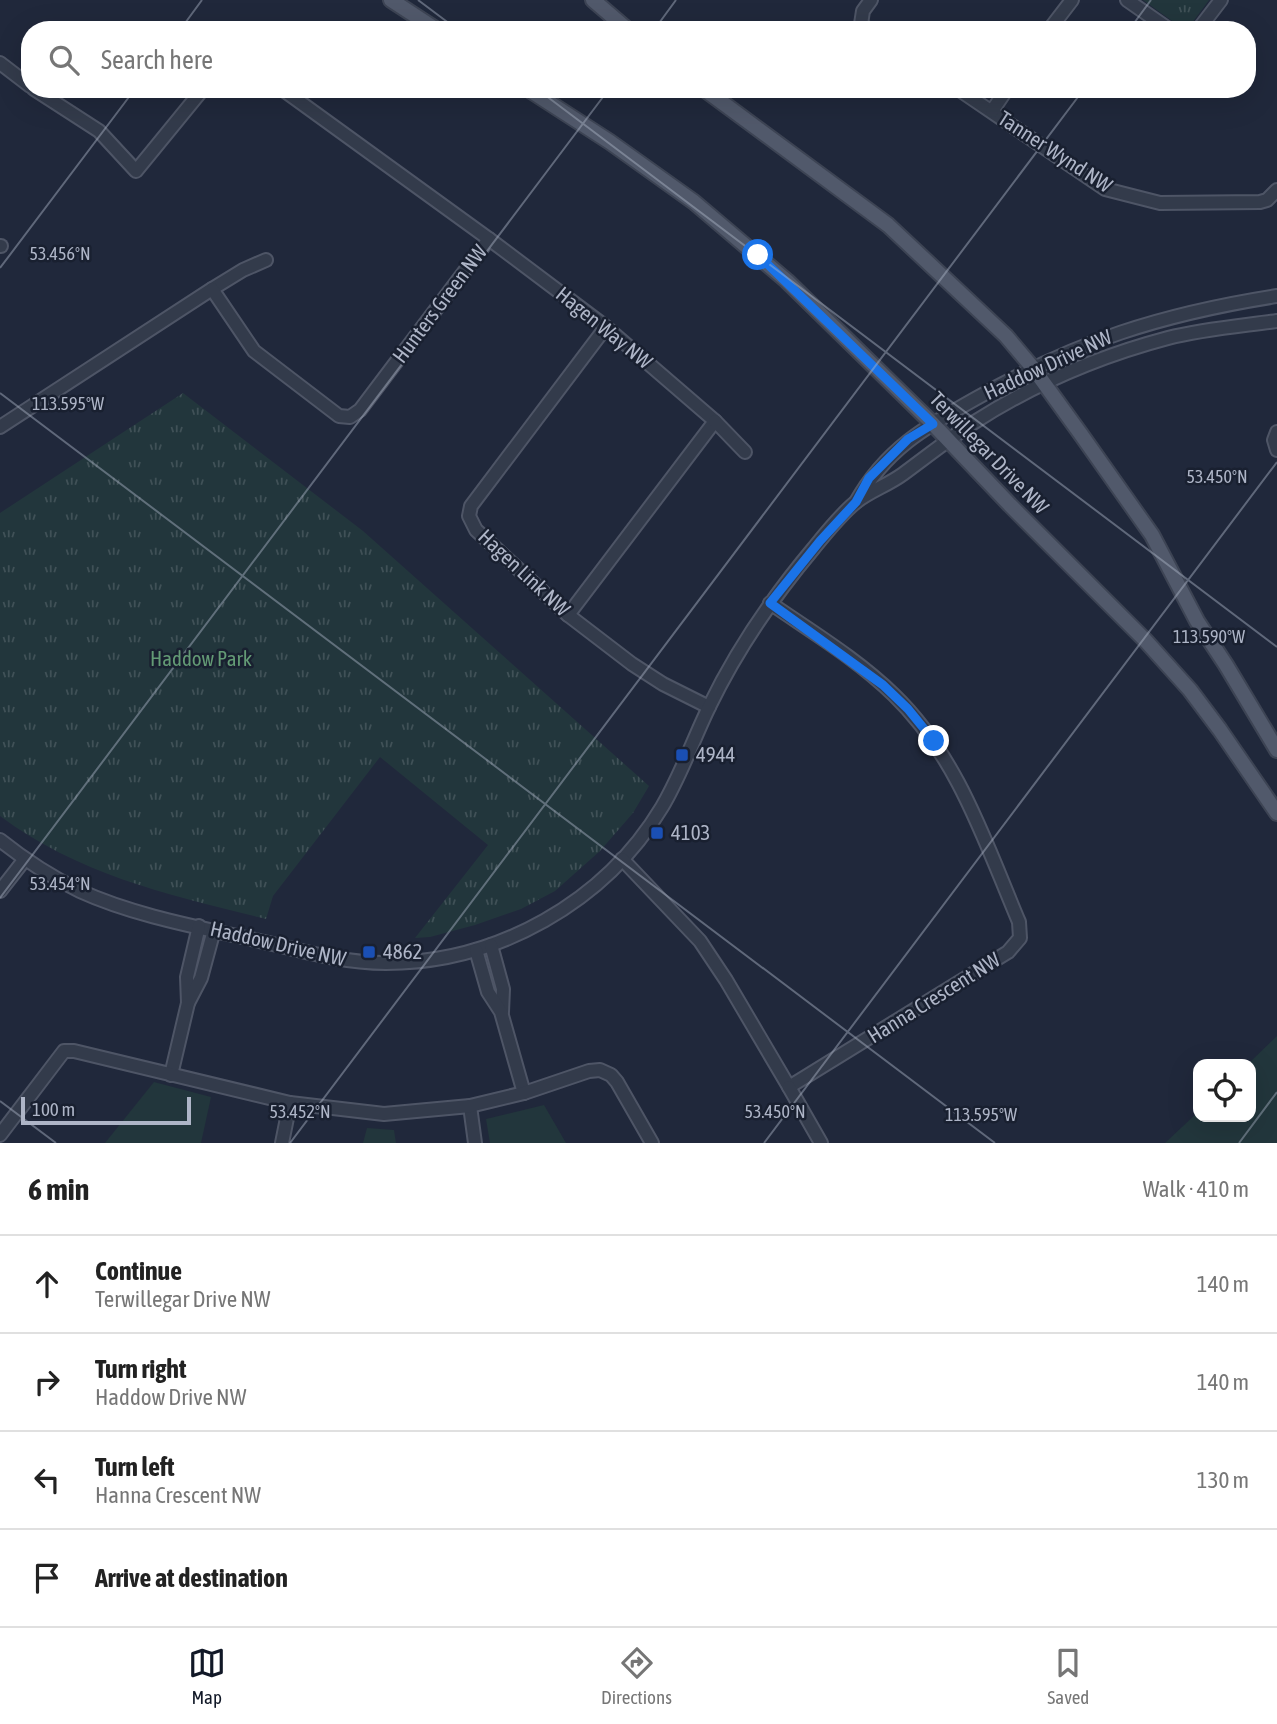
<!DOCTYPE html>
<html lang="en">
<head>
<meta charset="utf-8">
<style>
  body { margin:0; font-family:"Asap Condensed",sans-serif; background:#f2f2f2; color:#222 }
  .controls { position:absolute; right:21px; bottom:21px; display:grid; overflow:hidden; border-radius:14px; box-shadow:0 7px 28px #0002 }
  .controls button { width:63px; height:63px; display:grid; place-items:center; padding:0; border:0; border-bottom:2px solid #e0e0e0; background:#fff; color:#222; font:35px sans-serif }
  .scale { position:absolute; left:21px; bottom:18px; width:170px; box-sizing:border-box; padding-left:7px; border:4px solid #aeb5c7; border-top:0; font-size:19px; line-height:24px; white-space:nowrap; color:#aeb5c7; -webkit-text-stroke:5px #192030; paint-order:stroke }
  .stop { position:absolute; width:21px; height:21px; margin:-16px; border:5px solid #1a73e8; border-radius:50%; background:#fff }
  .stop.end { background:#1a73e8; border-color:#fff; box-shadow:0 2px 7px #0008 }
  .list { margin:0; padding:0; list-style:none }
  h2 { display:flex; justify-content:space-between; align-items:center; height:91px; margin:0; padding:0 28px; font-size:30px }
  h2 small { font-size:23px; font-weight:400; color:#767676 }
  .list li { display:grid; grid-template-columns:46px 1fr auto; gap:21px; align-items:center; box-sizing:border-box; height:98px; padding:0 28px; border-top:2px solid #e0e0e0 }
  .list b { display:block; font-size:26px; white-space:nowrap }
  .list p { margin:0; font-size:23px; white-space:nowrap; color:#767676 }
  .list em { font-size:23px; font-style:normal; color:#767676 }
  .icon { flex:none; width:38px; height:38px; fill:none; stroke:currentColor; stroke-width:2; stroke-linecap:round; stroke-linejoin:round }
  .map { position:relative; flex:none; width:1277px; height:1143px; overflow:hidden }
  .search { position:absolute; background:#fff; box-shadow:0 7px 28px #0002; left:21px; right:21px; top:21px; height:77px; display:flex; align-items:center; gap:18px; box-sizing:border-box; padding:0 24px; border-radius:28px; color:#767676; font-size:26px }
  .sheet { height:483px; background:#fff }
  nav { display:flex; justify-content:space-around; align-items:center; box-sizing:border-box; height:98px; border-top:2px solid #e0e0e0; background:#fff; font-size:19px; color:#767676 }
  nav a { display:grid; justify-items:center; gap:4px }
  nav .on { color:#111827 }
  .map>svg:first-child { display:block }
  .grass { fill:#22363c }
  .park { fill:url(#park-tufts) }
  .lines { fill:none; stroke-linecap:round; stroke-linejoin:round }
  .minor-casing { stroke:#4e5566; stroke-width:16 }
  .major-casing { stroke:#3d4454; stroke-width:18 }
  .minor { stroke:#333b4b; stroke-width:12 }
  .major { stroke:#51596b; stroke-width:14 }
  .route { stroke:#1a73e8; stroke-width:9 }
  .ticks { fill:none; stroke:#aeb5c7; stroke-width:2; stroke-opacity:0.45 }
  .transit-dot { fill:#1a4fb4; stroke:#192030; stroke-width:2.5 }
  .labels { text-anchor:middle; stroke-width:5; stroke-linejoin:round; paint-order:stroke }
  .street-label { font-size:21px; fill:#aeb5c7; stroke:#192030 }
  .park-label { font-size:21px; fill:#639a75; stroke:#192030 }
  .poi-label { font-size:21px; fill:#aeb5c7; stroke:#192030; text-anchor:start }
  .ticks-label { font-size:18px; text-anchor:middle; fill:#aeb5c7; stroke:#192030; stroke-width:5; stroke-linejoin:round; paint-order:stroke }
</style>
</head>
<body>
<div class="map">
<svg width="1277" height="1143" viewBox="0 0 1277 1143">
  <defs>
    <pattern id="park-tufts" width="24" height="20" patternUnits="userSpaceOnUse" patternTransform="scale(1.75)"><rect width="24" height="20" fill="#22363c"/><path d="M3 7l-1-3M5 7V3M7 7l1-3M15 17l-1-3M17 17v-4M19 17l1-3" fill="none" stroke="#405157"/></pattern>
  </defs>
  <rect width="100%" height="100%" fill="#20283b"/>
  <!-- grass -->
  <g class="grass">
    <path d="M1277,1036V1143H1165L1198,1112V1117H1251V1064H1248Z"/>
    <path d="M154,1082L211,1097L201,1143H105Z"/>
    <path d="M544,1105L566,1143H490L486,1119Z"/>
    <path d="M367,1128L394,1130L396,1143H363Z"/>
  </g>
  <!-- park -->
  <g class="park">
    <path d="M1143,0H1209L1189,27L1182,28Z"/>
    <path d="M183,393L363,531L649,786L633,813L600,851L555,891L521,909L475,925L430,937L415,938L488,845L380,757L273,896L266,919C170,895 81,876 0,816V513Z"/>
  </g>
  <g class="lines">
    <!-- minor casing -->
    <g class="minor-casing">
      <g id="minor">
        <path d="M1127,0L1170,30"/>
        <path d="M869,30L861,24L863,11L871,0"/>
        <path d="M1049,30L1072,0"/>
        <path d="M1198,30L1221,0"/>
        <path d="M0,63L30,86"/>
        <path d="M34,89L99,131L136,171L203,89"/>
        <path d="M958,89L1105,189L1160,203L1260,202L1267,200L1277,190"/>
        <path d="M992,111L1007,89"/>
        <path d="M489,239L606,327L715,421L568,615"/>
        <path d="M0,246H1"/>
        <path d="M212,289L243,270L266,260"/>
        <path d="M606,327L471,506L469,516L476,530L568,615L632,664L663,684L709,707"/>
        <path d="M715,421L745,452"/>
        <path d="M0,427L212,289L254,351L339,416L350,417L360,410L489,239L282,89"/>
        <path d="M1277,432L1274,440L1277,450"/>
        <path d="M856,502C885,450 925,427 975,399C1077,341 1162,314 1277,296"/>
        <path d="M0,840C25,860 51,877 80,891C139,918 214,930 277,945C313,954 349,963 386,963C497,963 605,902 662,807C681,775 693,740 709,707C737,649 772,598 813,549C826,533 840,515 856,502C870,491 888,485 903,474C926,457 949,439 973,423C1032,385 1100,356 1168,338C1203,329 1241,326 1277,321"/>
        <path d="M622,859L700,941L726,980L789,1087L1008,952L1020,938L1019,922C985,842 958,757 894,695C857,659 812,632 770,603"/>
        <path d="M0,891L25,859"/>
        <path d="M491,945L503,989L502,1012"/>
        <path d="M476,950L488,992L501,1012L524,1093"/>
        <path d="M188,1003L187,977L199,926"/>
        <path d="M171,1075L188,1003L201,978L214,930"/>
        <path d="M789,1087L821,1143"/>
        <path d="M470,1106L475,1143"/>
        <path d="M0,1135L64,1051H74L290,1103L384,1114L470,1106L524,1093L589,1071L600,1070L611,1075L617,1082L652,1143"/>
        <path d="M282,1143L290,1103"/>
      </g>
    </g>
    <!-- major casing -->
    <g class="major-casing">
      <g id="major">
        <path d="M391,0L437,30"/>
        <path d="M593,0L628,30"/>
        <path d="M528,89L610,142L694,202L787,281L933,424L1010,505L1145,640L1190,690L1220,730L1277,813"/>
        <path d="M704,89L888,225L1006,336L1033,368L1080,433L1152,535L1197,621L1226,665L1277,750"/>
      </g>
    </g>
    <!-- minor -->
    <use href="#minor" class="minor"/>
    <!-- major -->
    <use href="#major" class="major"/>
  </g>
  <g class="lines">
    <!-- route -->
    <path class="route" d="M758,255L933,424L908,439L869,478L856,502L820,541L770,603L883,685L908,709L934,741"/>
  </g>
  <!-- ticks -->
  <path class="ticks" d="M418,0L458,30M180,30L202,0M654,30L676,0M1129,30L1151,0M537,89L1277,647M0,268L135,89M0,393L995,1143M0,898L609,89M0,1101L56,1143M290,1143L1084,89M764,1143L1277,462M1239,1143L1277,1092"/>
  <!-- markers -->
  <g class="transit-dot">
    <rect x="675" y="748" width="14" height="14" rx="3.5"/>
    <rect x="650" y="826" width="14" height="14" rx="3.5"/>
    <rect x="362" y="945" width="14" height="14" rx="3.5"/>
  </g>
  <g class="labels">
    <!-- street labels -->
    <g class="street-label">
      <text transform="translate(1055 152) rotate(33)" y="7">Tanner Wynd NW</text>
      <text transform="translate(440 304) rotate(-53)" y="7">Hunters Green NW</text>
      <text transform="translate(604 328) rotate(39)" y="7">Hagen Way NW</text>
      <text transform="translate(1048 365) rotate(-25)" y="7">Haddow Drive NW</text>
      <text transform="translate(989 453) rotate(46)" y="7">Terwillegar Drive NW</text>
      <text transform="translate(524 573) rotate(43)" y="7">Hagen Link NW</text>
      <text transform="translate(278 944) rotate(13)" y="7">Haddow Drive NW</text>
      <text transform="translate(934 998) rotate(-32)" y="7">Hanna Crescent NW</text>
    </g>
    <!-- park labels -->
    <g class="park-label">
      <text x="201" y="666">Haddow Park</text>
    </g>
    <!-- poi labels -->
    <g class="poi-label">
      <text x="696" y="762">4944</text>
      <text x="671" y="840">4103</text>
      <text x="383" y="959">4862</text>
    </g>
  </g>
  <g class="ticks-label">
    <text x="60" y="260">53.456°N</text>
    <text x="68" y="410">113.595°W</text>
    <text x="1217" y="483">53.450°N</text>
    <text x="1209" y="643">113.590°W</text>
    <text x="60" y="890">53.454°N</text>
    <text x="300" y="1118">53.452°N</text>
    <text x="775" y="1118">53.450°N</text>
    <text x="981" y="1121">113.595°W</text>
  </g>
</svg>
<div class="controls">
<button><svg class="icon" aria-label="locate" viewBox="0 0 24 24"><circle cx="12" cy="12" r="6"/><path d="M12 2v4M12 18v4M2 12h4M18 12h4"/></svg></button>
</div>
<div class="scale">100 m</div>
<div class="stop" style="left:758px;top:255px"></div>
<div class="stop end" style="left:934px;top:741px"></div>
<div class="search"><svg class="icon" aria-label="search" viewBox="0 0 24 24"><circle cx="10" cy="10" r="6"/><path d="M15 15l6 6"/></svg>Search here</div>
</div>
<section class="sheet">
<h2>6 min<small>Walk · 410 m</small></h2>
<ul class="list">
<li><svg class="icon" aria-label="ahead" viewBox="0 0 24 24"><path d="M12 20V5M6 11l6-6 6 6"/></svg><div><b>Continue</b><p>Terwillegar Drive NW</p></div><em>140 m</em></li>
<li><svg class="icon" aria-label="right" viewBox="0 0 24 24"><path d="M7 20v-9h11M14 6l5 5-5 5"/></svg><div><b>Turn right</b><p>Haddow Drive NW</p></div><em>140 m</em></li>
<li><svg class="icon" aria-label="left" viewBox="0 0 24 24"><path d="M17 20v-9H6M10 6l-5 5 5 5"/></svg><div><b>Turn left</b><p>Hanna Crescent NW</p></div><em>130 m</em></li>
<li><svg class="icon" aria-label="arrive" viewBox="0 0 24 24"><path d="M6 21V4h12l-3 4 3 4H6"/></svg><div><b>Arrive at destination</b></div></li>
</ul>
</section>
<nav>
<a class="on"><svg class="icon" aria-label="map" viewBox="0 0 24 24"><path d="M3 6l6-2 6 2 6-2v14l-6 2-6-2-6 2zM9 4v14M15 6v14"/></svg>Map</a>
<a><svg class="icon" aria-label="directions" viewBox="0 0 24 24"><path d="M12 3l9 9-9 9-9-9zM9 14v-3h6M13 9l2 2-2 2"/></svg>Directions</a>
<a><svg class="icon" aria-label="saved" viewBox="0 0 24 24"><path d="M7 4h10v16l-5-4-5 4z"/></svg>Saved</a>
</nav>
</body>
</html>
